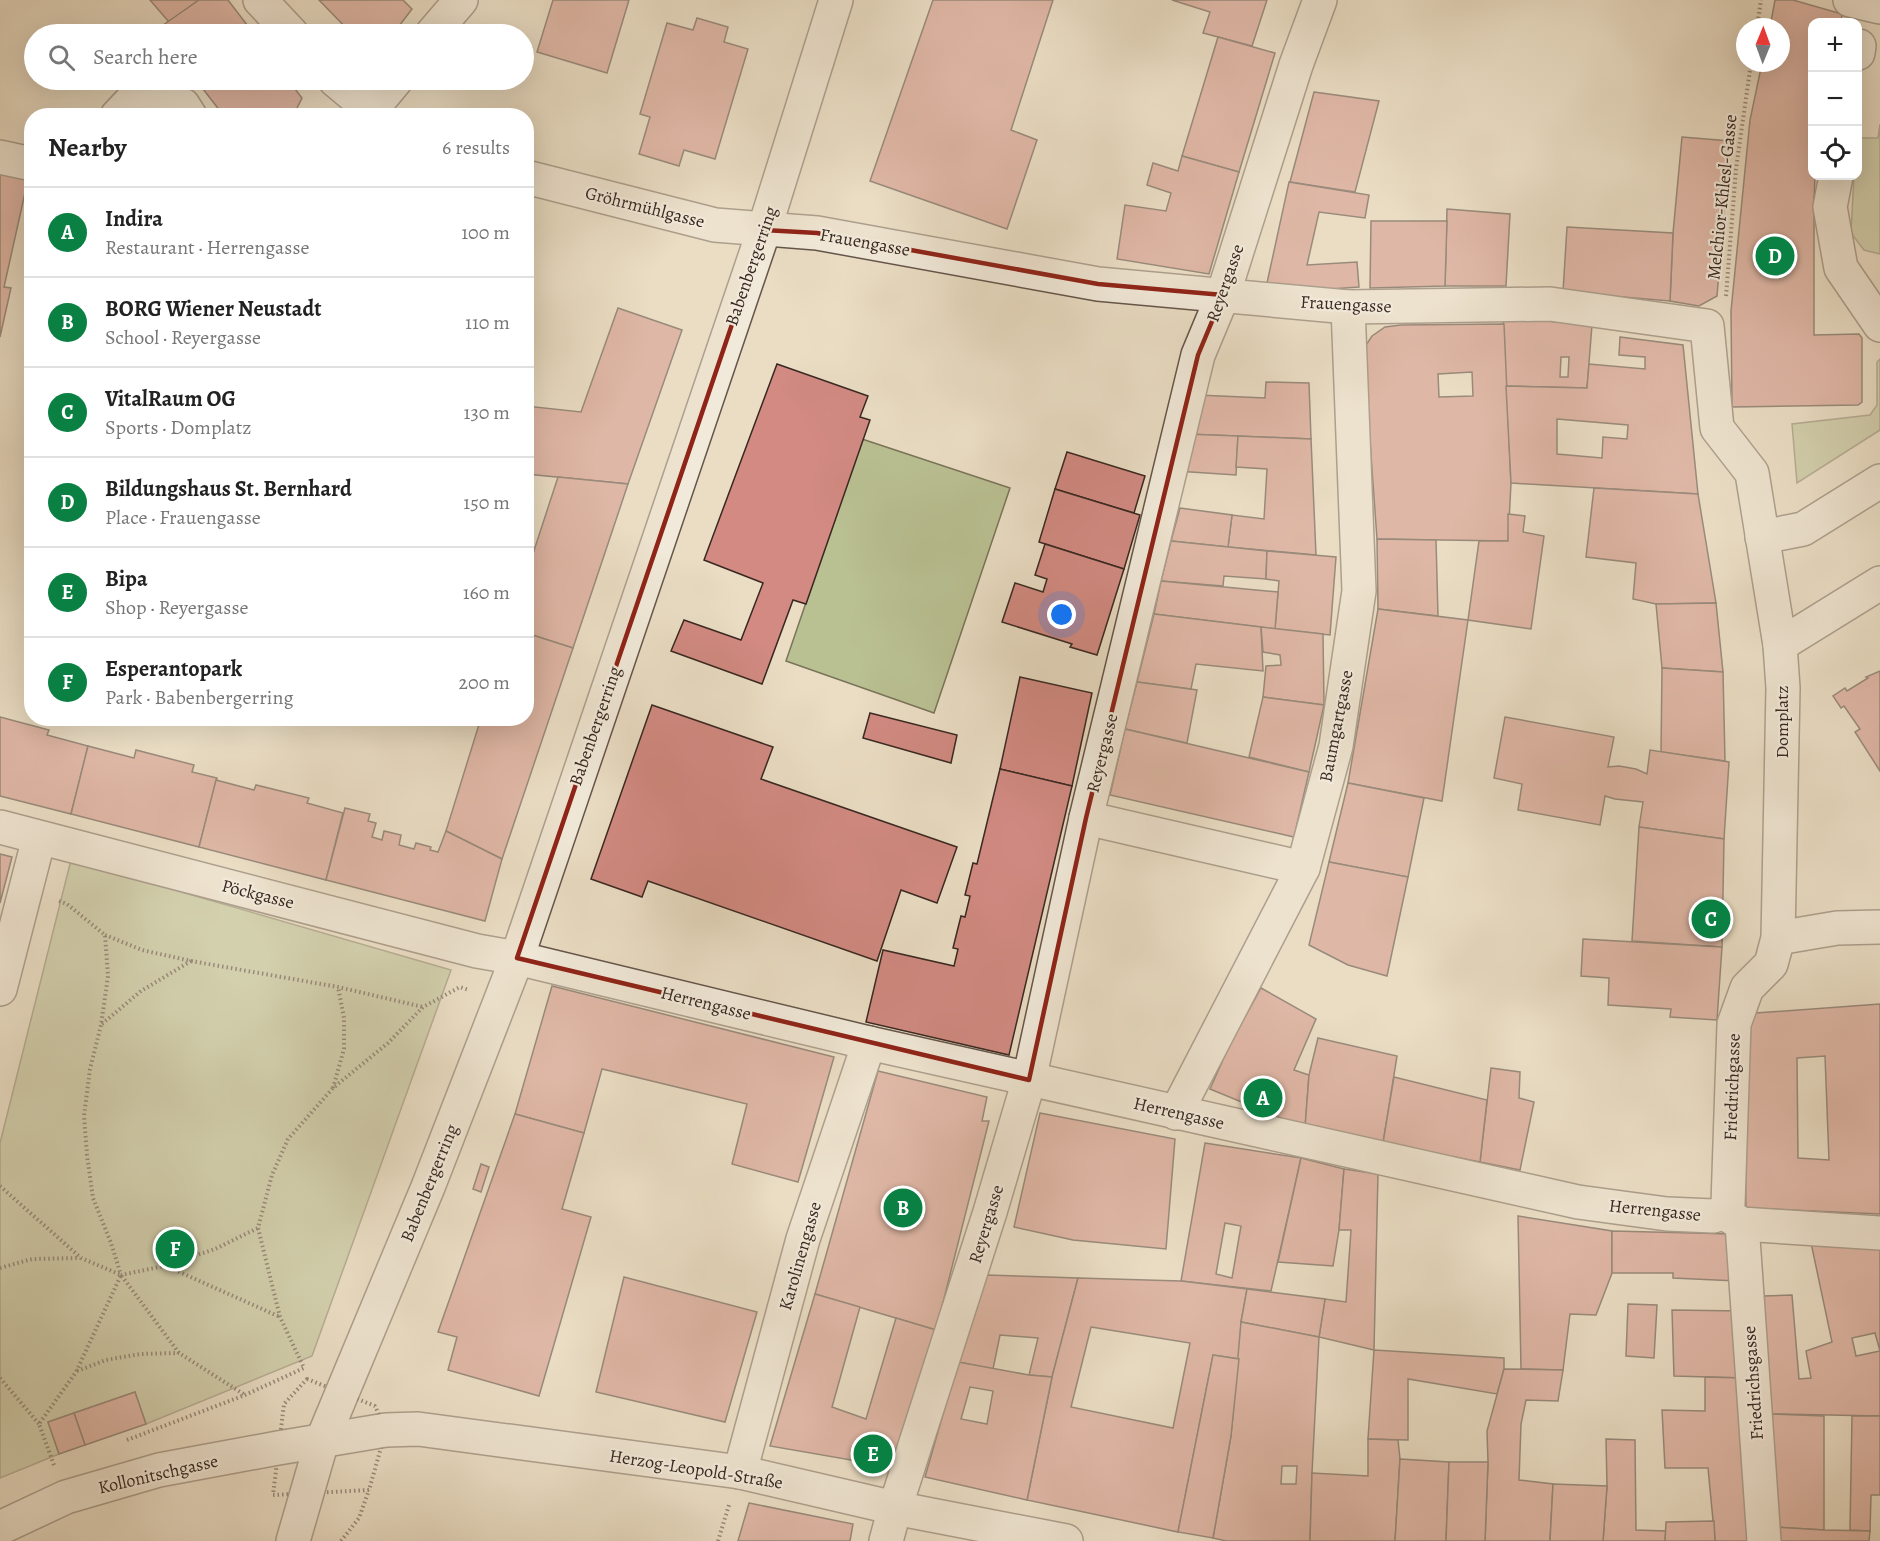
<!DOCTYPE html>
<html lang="en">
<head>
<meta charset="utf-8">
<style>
  body { margin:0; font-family:Alegreya,serif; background:#f6f6f6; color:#222 }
  .controls { position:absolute; right:18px; top:18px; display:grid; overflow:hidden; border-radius:12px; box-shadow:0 6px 24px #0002 }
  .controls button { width:54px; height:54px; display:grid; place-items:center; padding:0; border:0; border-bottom:2px solid #e0e0e0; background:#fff; color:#222; font:30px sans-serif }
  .compass { position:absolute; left:1736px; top:18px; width:54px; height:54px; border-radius:50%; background:#fff; box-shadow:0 6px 24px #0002; rotate:1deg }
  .you { position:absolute; left:1062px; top:615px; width:21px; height:21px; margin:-15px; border:4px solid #fff; border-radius:50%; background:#1a73e8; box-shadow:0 0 0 9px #1a73e833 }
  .badge { display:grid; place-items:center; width:39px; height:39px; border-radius:50%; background:#0b8043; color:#fff; font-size:20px; font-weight:700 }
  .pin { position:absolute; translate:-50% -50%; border:3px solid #fff; box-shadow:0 2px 6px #0006 }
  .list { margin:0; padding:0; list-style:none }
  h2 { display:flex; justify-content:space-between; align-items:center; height:78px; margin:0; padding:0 24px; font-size:26px }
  h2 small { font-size:20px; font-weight:400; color:#767676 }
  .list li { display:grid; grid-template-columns:39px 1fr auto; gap:18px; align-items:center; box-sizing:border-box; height:90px; padding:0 24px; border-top:2px solid #e0e0e0 }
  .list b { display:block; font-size:22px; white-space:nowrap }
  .list p { margin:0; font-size:20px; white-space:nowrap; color:#767676 }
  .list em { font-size:20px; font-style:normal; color:#767676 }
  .icon { flex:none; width:33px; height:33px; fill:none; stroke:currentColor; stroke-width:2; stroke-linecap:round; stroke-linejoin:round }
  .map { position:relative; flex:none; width:1880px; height:1541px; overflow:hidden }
  .search { position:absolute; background:#fff; box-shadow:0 6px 24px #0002; left:24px; top:24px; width:510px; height:66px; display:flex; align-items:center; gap:15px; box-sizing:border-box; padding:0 21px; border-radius:33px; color:#767676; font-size:22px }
  .panel { position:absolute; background:#fff; box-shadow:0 6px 24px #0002; left:24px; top:108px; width:510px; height:618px; border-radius:24px }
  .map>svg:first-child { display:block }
  .green { fill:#b9c092; stroke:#79745a; stroke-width:1.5 }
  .building { fill:#d28a82; stroke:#392822; stroke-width:1.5; fill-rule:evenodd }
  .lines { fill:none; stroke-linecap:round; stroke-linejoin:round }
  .minor-casing { stroke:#65554a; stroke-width:36 }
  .path { stroke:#392822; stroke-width:4; stroke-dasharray:1.5 3; stroke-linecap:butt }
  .minor { stroke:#f1e9d9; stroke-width:33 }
  .marked { fill:none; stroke:#8f2418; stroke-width:4.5; stroke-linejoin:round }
  .labels { text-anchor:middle; stroke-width:4.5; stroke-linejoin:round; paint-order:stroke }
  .street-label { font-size:18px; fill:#392822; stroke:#f1e9d9 }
</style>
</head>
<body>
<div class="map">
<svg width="1880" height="1541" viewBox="0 0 1880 1541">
  <rect width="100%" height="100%" fill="#eaddc4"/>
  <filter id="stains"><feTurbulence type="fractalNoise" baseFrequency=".00333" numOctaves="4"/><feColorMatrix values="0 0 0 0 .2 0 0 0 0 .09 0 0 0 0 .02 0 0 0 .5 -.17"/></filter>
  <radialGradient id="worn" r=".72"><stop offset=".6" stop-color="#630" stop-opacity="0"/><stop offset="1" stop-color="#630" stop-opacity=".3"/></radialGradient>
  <!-- green -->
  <g class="green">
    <path d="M1880,124V254L1864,250L1851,233L1854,176H1858V138H1878Z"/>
    <path d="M1880,359V430L1797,483L1792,424L1870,415L1877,405V362Z"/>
    <path d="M862,439L1010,488L934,713L786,661Z"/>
    <path d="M71,860L451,970L312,1356L146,1424L135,1392L48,1422L59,1454L0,1478V1143Z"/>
  </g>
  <!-- building -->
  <g class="building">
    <path d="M150,0H199L169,22Z"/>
    <path d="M199,0H228L254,34H160L156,30Z"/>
    <path d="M319,0H403L412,9L393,34H352Z"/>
    <path d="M553,0H629L607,73L537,52Z"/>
    <path d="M933,0H1053L1011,130L1037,140L1007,229L870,181Z"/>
    <path d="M1172,0H1267L1252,46L1203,33L1210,12Z"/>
    <path d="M1775,0H1793L1842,14L1841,22H1812V176H1815L1814,200V335L1859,334L1862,338V402L1858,405L1732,407L1731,311L1750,120L1762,63H1781V27H1770Z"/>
    <path d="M697,18L728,27L724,42L748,49L715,159L684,150L679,166L639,154L650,117L640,114L667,23L693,30Z"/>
    <path d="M1218,37L1275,53L1239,172L1182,156Z"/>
    <path d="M196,80H288L302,98L293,116H224Z"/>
    <path d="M1314,92L1379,101L1355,192L1290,182Z"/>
    <path d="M1682,137L1730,141L1717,296L1699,306L1670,301L1673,233Z"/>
    <path d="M1182,156L1239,172L1209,274L1117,259L1125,205L1166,211L1171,193L1147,185L1153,163L1178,171Z"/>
    <path d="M0,169L29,175L4,287L11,288L0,337Z"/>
    <path d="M1289,182L1369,195L1365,218L1319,212L1307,265L1357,262L1359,287L1302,291L1267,283Z"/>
    <path d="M1447,209L1510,214L1506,286H1445Z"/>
    <path d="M1371,221H1447L1445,286L1370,288Z"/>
    <path d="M1567,227L1673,233L1670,301L1563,292Z"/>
    <path d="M618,308L682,330L628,484L526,474V406L581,412Z"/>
    <path d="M1503,317L1592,325L1587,388L1506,386ZM1561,357H1569L1568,377H1560Z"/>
    <path d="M1504,324L1511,483L1508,541L1377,539L1364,358L1366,345L1372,336L1385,327L1401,325ZM1472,372L1473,396L1439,397L1438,374Z"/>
    <path d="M1620,337L1683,345L1698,494L1511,483L1506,386L1587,388L1589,364L1645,369V357L1619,355ZM1557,419L1628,425L1627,439L1603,437L1602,458L1557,454Z"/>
    <path d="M777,364L868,396L860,417L870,420L806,604L793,600L762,684L671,651L684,620L741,640L763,583L704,560Z"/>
    <path d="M1266,382L1309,383L1311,439L1186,434L1198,395L1265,398Z"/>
    <path d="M1186,434L1238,436L1236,475L1176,471Z"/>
    <path d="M1238,436L1311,439L1316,555L1228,547L1232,515L1264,519L1267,469L1236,467Z"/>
    <path d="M1067,452L1145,476L1134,513L1055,489Z"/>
    <path d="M558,477L628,484L573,648L526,633V575Z"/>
    <path d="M1594,488L1698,494L1716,603L1656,604L1633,599L1636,563L1586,557Z"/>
    <path d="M1055,489L1140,515L1124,569L1039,542Z"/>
    <path d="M1180,508L1232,515L1228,547L1171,541Z"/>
    <path d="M1508,514L1525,516L1523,532L1544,536L1531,629L1468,620L1479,541H1508Z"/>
    <path d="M1377,539L1436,540L1438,616L1378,609Z"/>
    <path d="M1171,541L1267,551L1266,579L1224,576L1223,586L1161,581Z"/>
    <path d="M1045,544L1124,569L1097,655L1070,647L1072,644L1002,622L1015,583L1043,592L1047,579L1035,575Z"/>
    <path d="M1267,551L1336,557L1330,635L1275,629L1279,581L1266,579Z"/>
    <path d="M1161,581L1278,592L1275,629L1154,614Z"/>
    <path d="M1716,603L1723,672L1662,668L1656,604Z"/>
    <path d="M1378,609L1468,620L1442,801L1348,783Z"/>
    <path d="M1154,614L1261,627L1263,671L1196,664L1191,689L1137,682Z"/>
    <path d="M1261,627L1323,634L1324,705L1263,697L1266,666L1281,665L1280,655L1263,652Z"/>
    <path d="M526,633L573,648L502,859L446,831L481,718H526Z"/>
    <path d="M1662,668L1723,672L1725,761L1661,752Z"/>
    <path d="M1880,671V771L1855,732L1860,729L1844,706L1841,708L1833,696L1845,688L1847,691L1868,678L1866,677Z"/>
    <path d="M1020,677L1092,693L1072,786L1000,769Z"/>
    <path d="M1137,682L1197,690L1187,743L1125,729Z"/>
    <path d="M1263,697L1324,705L1309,772L1249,757Z"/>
    <path d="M652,705L773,747L761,779L957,847L937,903L901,890L877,961L648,881L642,897L591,879Z"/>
    <path d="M870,713L957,735L951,763L863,738Z"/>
    <path d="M0,717L49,730L47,735L88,746L71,814L0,796Z"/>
    <path d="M1505,717L1614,737L1608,767L1619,766L1636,769L1647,774L1650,750L1729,762L1724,839L1639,827L1643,802L1615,799L1605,796L1600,825L1518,810L1522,784L1494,778Z"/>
    <path d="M1125,729L1309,772L1294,837L1110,795Z"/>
    <path d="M88,746L134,758L136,750L194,765L192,772L217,778L199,847L71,814Z"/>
    <path d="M1000,769L1072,786L1009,1055L866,1022L883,950L954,966L958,949L953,948L961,916L965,917L970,896L965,895L973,863L977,864Z"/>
    <path d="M216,780L254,790L256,785L309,798L307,803L343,813L326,880L199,847Z"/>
    <path d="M1348,783L1424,798L1408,877L1329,862Z"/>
    <path d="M345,808L370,814L368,821L376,823L372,837L382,840L384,831L401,835L399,845L414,849L416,843L431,847L430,850L438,852L446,831L502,859L485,921L326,880Z"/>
    <path d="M1639,827L1724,839L1722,947L1632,941Z"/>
    <path d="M0,854L12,857L0,903Z"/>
    <path d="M1329,862L1408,877L1387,976L1348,965L1309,945Z"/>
    <path d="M1583,939L1722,947L1717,1020L1670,1017L1671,1009L1608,1005L1609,978L1581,976Z"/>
    <path d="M552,986L834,1057L798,1182L732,1164L747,1104L602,1069L584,1133L515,1114Z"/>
    <path d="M1261,988L1316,1019L1294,1070L1309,1075L1305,1128L1210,1089L1230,1044Z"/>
    <path d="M1880,1004V1214L1746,1208L1742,1014ZM1825,1056L1829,1160L1798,1158L1797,1058Z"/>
    <path d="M1318,1038L1397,1056L1383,1143L1305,1128L1309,1075Z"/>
    <path d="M1491,1068L1520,1072L1519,1098L1534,1102L1520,1170L1480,1162Z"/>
    <path d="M878,1071L987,1097L982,1121H989L936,1330L815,1294Z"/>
    <path d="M1394,1077L1487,1100L1480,1162L1383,1143Z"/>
    <path d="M1040,1113L1175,1139L1166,1249L1073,1240L1014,1227Z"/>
    <path d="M515,1114L584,1133L562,1209L591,1217L539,1396L448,1370L457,1337L438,1332Z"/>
    <path d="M1205,1143L1301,1158L1271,1291L1181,1281ZM1225,1223L1241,1226L1232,1278L1216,1274Z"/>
    <path d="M1301,1158L1344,1169L1339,1230L1333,1266L1278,1262Z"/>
    <path d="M481,1164L489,1167L481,1192L473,1189Z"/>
    <path d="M1344,1169L1378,1174L1374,1350L1319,1337L1325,1299L1346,1302L1351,1230H1339Z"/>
    <path d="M1518,1216L1612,1231V1273L1596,1315L1570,1314L1563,1370L1521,1369Z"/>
    <path d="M1612,1231L1733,1234L1737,1281L1673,1278V1273H1612Z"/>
    <path d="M1810,1238L1880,1242V1416L1772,1414L1763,1296L1792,1295L1799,1379L1811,1378L1806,1351L1832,1342ZM1875,1333L1880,1351L1856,1356L1852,1338Z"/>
    <path d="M986,1275L1078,1278L1052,1377L1029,1375L1038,1338L1000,1335L993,1369L958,1362Z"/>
    <path d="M624,1277L757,1312L725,1422L596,1392Z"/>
    <path d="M1078,1278L1181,1281L1247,1289L1241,1322L1239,1359L1213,1355L1178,1532L1027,1500L1052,1377ZM1091,1327L1190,1343L1173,1428L1071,1407Z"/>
    <path d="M1247,1289L1325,1299L1319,1337L1241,1322Z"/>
    <path d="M815,1294L860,1307L832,1407L866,1419L896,1318L936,1330L897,1468L770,1446Z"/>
    <path d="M1628,1304L1657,1305L1654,1358L1626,1356Z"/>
    <path d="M1672,1310L1741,1311L1743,1378L1674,1376Z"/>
    <path d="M1241,1322L1319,1337L1312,1473L1310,1541H1226L1213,1538L1231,1436ZM1282,1466H1297L1296,1484H1281Z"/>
    <path d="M1374,1350L1504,1358V1369L1497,1394L1408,1379V1440L1368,1439Z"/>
    <path d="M1213,1355L1239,1359L1231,1436L1213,1538L1178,1532Z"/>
    <path d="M958,1362L1029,1375L1052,1377L1027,1500L925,1477ZM970,1387L993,1391L987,1424L961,1419Z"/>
    <path d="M1504,1369L1563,1370L1558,1401L1526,1400L1521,1424L1519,1480L1553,1484L1550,1541H1485L1488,1462L1487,1431Z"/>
    <path d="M1705,1377L1743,1378L1756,1541H1715L1708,1468H1665L1662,1410L1705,1411Z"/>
    <path d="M135,1392L146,1424L85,1445L74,1413Z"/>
    <path d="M74,1413L85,1445L59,1454L48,1422Z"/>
    <path d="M1772,1414L1824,1416V1530L1774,1527Z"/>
    <path d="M1852,1416H1880V1495H1871L1870,1531L1850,1530Z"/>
    <path d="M1368,1439L1398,1440L1400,1459L1395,1541H1310L1312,1473L1368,1476Z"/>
    <path d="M1606,1439L1635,1440L1636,1530L1666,1531L1665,1541H1603L1607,1486Z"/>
    <path d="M1400,1459L1449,1462L1446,1541H1395Z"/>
    <path d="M1449,1462H1488L1485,1541H1446Z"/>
    <path d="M1553,1484L1607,1486L1603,1541H1550Z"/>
    <path d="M749,1503L853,1524L850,1541H738Z"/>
    <path d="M1714,1521L1715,1541H1665L1666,1522Z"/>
    <path d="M1774,1527L1824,1530L1870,1531L1869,1541H1774Z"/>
  </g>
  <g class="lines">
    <!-- minor casing -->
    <g class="minor-casing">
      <g id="minor">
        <path d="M260,0L292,34"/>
        <path d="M1850,0L1880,7"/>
        <path d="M432,34L461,0"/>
        <path d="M1858,53L1859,46"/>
        <path d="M335,80L371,110L379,116"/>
        <path d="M117,116L135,97L183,105L190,116"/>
        <path d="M358,116L371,110L396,80"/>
        <path d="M0,157L32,164"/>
        <path d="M1836,176L1830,207L1841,268L1880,325"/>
        <path d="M526,177L715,225L817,233L1098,284L1348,307L1550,304L1707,326L1717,428L1752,473L1780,645L1783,688L1778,938L1771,964L1747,988L1734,1024L1728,1204L1724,1213"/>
        <path d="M1762,537L1803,529L1880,481"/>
        <path d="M1780,645L1880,583"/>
        <path d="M1086,818L1303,868"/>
        <path d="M0,827L477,951L517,958L869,1043L1578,1202L1667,1214L1713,1216L1724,1213"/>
        <path d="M1778,938L1837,928L1880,927"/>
        <path d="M0,989L39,838"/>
        <path d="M1176,1113L1303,868L1336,746L1359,591L1348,307"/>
        <path d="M1724,1213L1742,1224L1880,1233"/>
        <path d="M1742,1224L1764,1541"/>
        <path d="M740,1472L803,1239L869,1043"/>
        <path d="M0,1528L66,1497L159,1470L278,1448L386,1430L418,1429L740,1472L895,1508L1066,1541"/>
        <path d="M293,1541L322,1441L428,1187L517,958L764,230L836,0"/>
        <path d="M886,1541L895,1508L990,1212L1029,1080L1086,818L1198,355L1223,295L1296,65L1320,0"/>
      </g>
    </g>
    <!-- path -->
    <g class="path">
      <path d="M1757,27L1761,0"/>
      <path d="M1726,296L1736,169L1751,63"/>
      <path d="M59,901L67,904L105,935L108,976L101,1025L90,1069L84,1116L87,1155L93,1198L111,1243L121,1275L164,1266L215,1249L258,1228"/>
      <path d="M191,961L338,987L423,1007"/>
      <path d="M102,1024L141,991L191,961L142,950L105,935"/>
      <path d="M333,1088L344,1049V1018L338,987"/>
      <path d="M0,1186L81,1258L121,1275L179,1353L245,1395"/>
      <path d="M166,1266L280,1317"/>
      <path d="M0,1268L32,1259L80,1258"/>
      <path d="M77,1371L106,1360L140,1354L179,1353"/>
      <path d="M0,1378L39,1424"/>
      <path d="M307,1379L375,1406L386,1430L369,1490L273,1495L284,1404Z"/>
      <path d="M127,1440L245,1395L304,1368L280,1317L258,1228L272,1175L288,1139L333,1088L388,1043L423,1007L460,987L469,990"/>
      <path d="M54,1465L39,1424L76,1372L121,1275"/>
      <path d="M341,1541L359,1518L369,1490"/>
      <path d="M718,1541L729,1505"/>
    </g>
    <!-- minor -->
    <use href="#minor" class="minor"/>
  </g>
  <!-- marked area -->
  <path d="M0 0H1880V1541H0ZM764,230L817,233L1098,284L1223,295L1198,355L1086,818L1029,1080L517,958Z" fill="#eaddc4" fill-opacity=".55" fill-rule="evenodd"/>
  <path class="marked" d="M764,230L817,233L1098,284L1223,295L1198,355L1086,818L1029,1080L517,958Z"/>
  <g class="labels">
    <!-- street labels -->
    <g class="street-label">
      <text transform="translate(1722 197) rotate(-84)" y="6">Melchior-Khlesl-Gasse</text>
      <text transform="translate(645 207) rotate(14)" y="6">Gröhrmühlgasse</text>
      <text transform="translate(865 242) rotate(10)" y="6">Frauengasse</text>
      <text transform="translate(751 266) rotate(-71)" y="6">Babenbergerring</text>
      <text transform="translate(1225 283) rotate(-71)" y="6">Reyergasse</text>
      <text transform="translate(1346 304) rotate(3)" y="6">Frauengasse</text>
      <text transform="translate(1782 722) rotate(-90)" y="6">Domplatz</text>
      <text transform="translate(595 726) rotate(-71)" y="6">Babenbergerring</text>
      <text transform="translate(1336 726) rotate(-79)" y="6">Baumgartgasse</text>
      <text transform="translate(1102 753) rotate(-76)" y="6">Reyergasse</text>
      <text transform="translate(258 894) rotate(14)" y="6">Pöckgasse</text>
      <text transform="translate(706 1003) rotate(14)" y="6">Herrengasse</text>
      <text transform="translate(1732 1087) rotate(-88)" y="6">Friedrichgasse</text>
      <text transform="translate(1179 1113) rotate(13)" y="6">Herrengasse</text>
      <text transform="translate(429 1183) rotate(-68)" y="6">Babenbergerring</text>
      <text transform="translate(1655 1210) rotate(6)" y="6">Herrengasse</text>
      <text transform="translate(986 1224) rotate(-73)" y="6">Reyergasse</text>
      <text transform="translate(800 1256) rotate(-74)" y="6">Karolinengasse</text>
      <text transform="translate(1753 1383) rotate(-94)" y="6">Friedrichsgasse</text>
      <text transform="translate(696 1469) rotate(9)" y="6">Herzog-Leopold-Straße</text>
      <text transform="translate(158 1474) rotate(-13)" y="6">Kollonitschgasse</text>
    </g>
  </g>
  <rect width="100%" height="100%" filter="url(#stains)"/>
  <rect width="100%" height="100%" fill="url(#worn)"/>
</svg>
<div class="controls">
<button>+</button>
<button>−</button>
<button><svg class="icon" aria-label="locate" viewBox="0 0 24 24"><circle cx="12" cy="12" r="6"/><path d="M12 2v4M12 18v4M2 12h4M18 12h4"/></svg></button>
</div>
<svg class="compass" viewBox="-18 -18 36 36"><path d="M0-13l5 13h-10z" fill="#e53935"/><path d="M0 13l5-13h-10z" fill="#767676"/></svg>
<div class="you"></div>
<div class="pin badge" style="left:1263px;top:1098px">A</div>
<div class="pin badge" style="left:903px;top:1208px">B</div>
<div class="pin badge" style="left:1711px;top:919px">C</div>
<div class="pin badge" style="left:1775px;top:256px">D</div>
<div class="pin badge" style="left:873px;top:1454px">E</div>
<div class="pin badge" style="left:175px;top:1249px">F</div>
<div class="search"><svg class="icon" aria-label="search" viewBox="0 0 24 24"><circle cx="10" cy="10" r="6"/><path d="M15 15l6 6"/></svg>Search here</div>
<section class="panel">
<h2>Nearby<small>6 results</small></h2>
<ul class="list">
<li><span class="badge">A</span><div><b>Indira</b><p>Restaurant · Herrengasse</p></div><em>100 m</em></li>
<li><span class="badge">B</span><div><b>BORG Wiener Neustadt</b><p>School · Reyergasse</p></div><em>110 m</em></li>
<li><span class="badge">C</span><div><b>VitalRaum OG</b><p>Sports · Domplatz</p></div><em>130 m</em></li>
<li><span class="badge">D</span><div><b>Bildungshaus St. Bernhard</b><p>Place · Frauengasse</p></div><em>150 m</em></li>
<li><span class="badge">E</span><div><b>Bipa</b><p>Shop · Reyergasse</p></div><em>160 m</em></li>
<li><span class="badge">F</span><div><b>Esperantopark</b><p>Park · Babenbergerring</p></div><em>200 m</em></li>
</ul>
</section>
</div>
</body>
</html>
